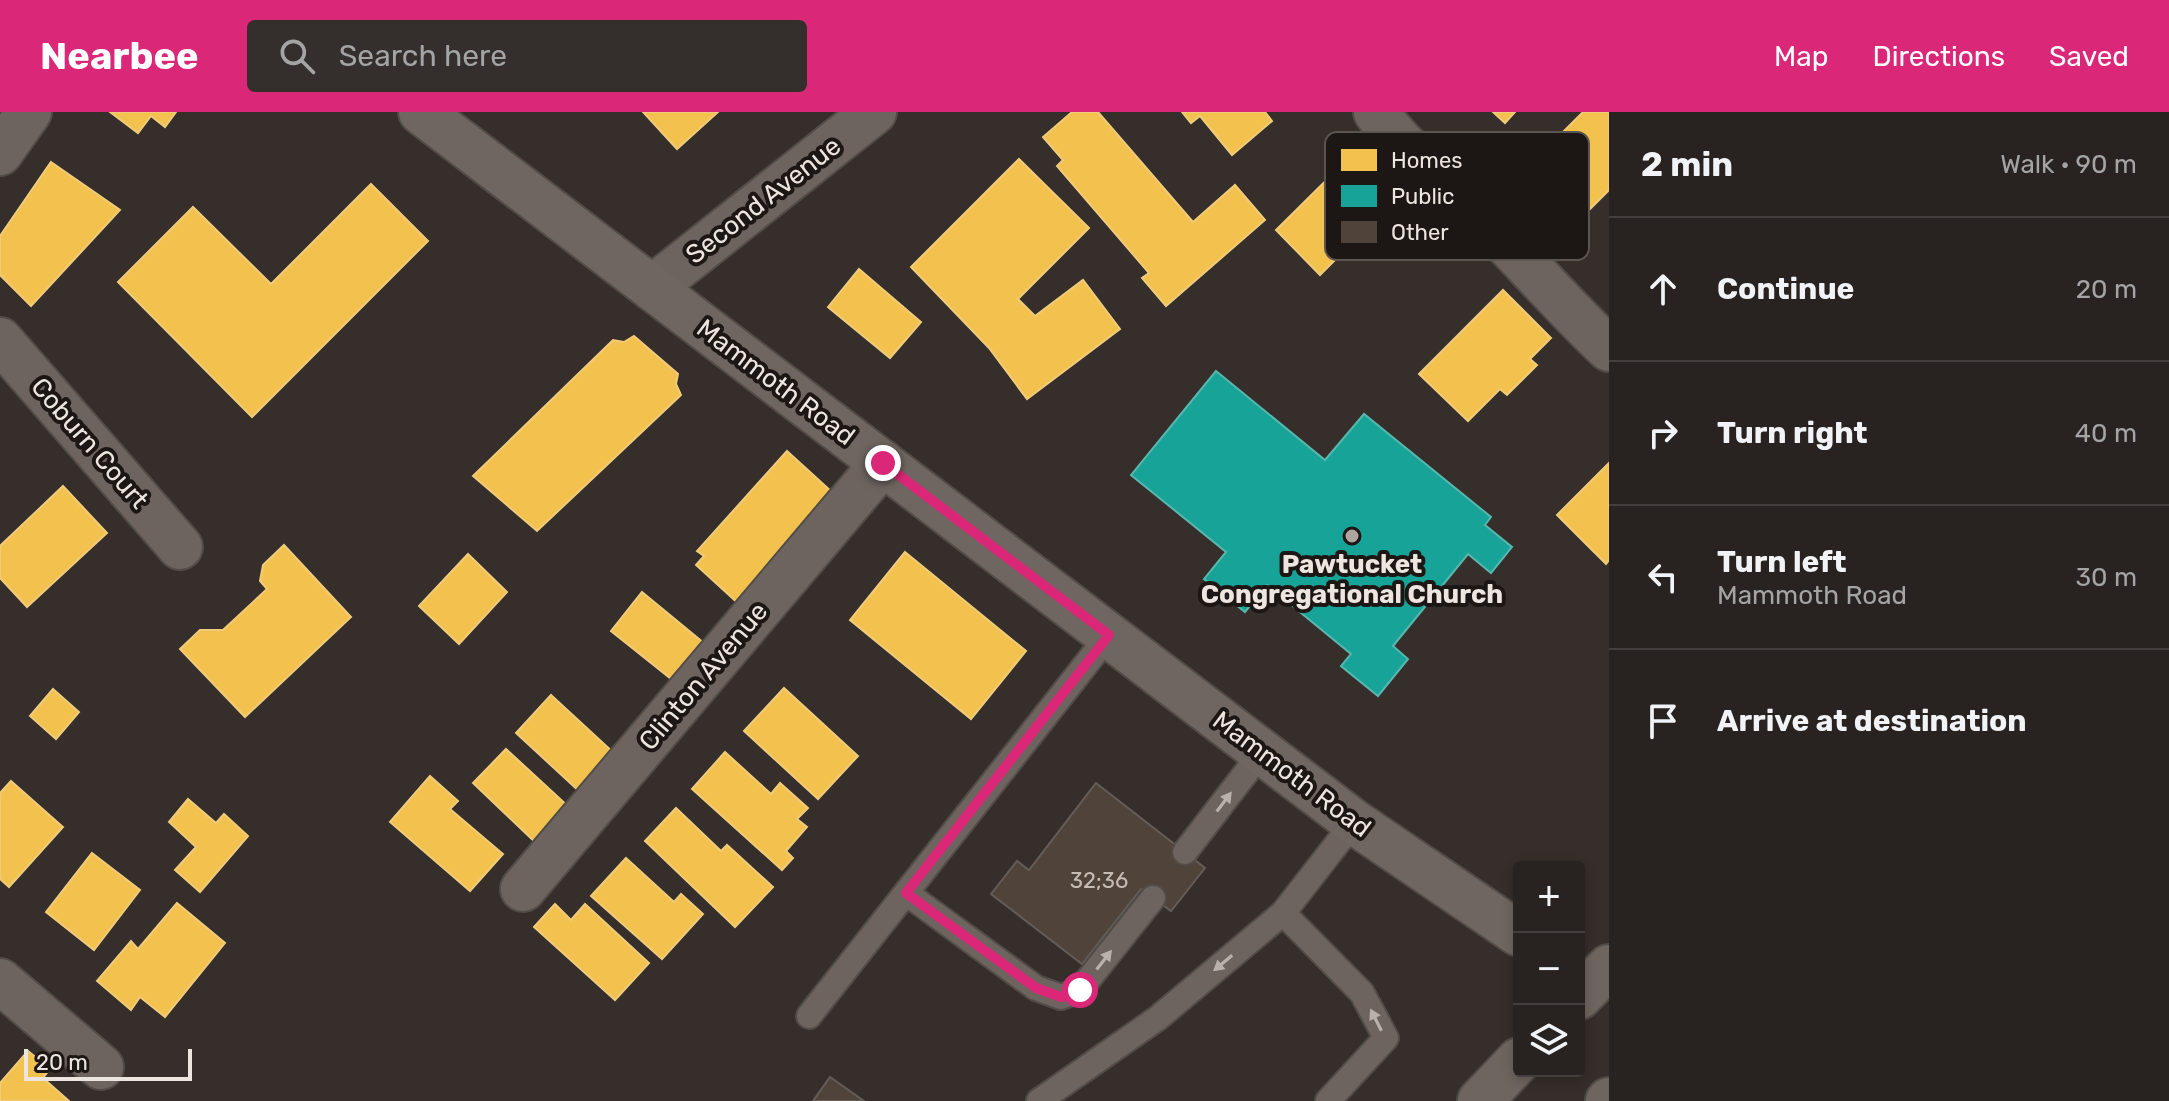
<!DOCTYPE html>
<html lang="en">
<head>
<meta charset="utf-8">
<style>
  body { margin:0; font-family:Rubik,sans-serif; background:#342f2d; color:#f1f3f6 }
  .controls { position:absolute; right:24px; bottom:24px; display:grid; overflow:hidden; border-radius:8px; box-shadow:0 4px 12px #0003 }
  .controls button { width:72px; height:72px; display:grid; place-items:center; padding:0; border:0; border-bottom:2px solid #443f3e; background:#282220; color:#f1f3f6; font:40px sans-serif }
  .scale { position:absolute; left:24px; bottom:20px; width:168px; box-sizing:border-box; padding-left:8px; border:4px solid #ede5e0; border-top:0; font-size:22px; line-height:28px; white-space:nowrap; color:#ede5e0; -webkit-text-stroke:6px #1c1714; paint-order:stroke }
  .stop { position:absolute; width:24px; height:24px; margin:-18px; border:6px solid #db2777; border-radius:50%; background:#fff }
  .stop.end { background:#db2777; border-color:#fff; box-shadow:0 2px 8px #0008 }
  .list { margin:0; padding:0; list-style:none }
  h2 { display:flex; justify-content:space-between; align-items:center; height:104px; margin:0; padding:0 32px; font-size:34px }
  h2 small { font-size:26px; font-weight:400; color:#a5a4a5 }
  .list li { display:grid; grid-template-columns:52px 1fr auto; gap:24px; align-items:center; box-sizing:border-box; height:144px; padding:0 32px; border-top:2px solid #443f3e }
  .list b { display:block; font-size:30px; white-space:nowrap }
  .list p { margin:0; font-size:26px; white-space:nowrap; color:#a5a4a5 }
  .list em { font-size:26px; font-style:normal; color:#a5a4a5 }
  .icon { flex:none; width:44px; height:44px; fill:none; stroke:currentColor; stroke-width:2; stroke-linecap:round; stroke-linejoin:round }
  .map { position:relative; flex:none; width:1609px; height:989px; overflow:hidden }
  header { display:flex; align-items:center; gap:48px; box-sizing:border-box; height:112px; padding:0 40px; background:#db2777; color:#fff }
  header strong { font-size:38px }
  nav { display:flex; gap:44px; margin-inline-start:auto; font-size:28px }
  .search { width:560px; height:72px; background:#342f2d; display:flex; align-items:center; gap:20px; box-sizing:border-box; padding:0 28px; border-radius:8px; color:#a5a4a5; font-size:30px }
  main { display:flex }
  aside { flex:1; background:#282220 }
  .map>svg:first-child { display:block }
  .homes { fill:#f2c14e; stroke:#f0cc7a; stroke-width:2 }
  .public { fill:#17a398; stroke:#57b7ae; stroke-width:2 }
  .building { fill:#50433a; stroke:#635d5a; stroke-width:2 }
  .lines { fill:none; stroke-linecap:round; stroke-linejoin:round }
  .lane-casing { stroke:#524c48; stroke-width:28 }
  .street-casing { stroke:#524c48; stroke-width:48 }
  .secondary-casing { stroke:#524c48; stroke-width:48 }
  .primary-casing { stroke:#524c48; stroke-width:48 }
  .lane { stroke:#6d6460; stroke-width:24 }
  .street { stroke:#6d6460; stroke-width:44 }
  .secondary { stroke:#706661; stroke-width:44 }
  .primary { stroke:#6f655f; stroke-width:44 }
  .oneway { fill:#bab1ad }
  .route { stroke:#db2777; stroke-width:10 }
  .poi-dot { fill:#ada5a0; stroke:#1c1714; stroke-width:3 }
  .labels { text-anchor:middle; stroke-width:8; stroke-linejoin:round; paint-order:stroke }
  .number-label { font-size:22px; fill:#c6bcb6 }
  .street-label { font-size:26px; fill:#ede5e0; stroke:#1c1714 }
  .poi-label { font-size:26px; font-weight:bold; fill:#ede5e0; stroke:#1c1714 }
  .key { fill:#1c1714; stroke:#5b5551; stroke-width:2 }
  .key-label { font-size:22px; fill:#ede5e0 }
</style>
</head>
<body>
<header>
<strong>Nearbee</strong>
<div class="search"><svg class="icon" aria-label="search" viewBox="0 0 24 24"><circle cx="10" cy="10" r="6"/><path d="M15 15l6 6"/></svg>Search here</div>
<nav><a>Map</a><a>Directions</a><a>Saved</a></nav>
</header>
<main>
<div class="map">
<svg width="1609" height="989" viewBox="0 0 1609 989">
  <rect width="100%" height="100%" fill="#352e2a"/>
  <!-- homes -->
  <g class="homes">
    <path d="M110,0H176L165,15L151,4L138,21Z"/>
    <path d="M643,0H718L677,37Z"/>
    <path d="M1072,0H1098L1193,110L1235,73L1265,108L1166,194L1142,166L1149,161L1057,54L1063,48L1043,25Z"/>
    <path d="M1182,0H1265L1272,9L1232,43L1200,4L1191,11Z"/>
    <path d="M1493,0H1515L1505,11Z"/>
    <path d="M1583,0H1609V78L1587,100L1536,47Z"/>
    <path d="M1371,24L1397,51L1387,62L1404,80L1382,102L1390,110L1362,137L1354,129L1320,163L1276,118Z"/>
    <path d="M1019,47L1089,116L1018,187L1035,204L1083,168L1120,217L1027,287L989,236L911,155Z"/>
    <path d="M51,50L120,98L31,194L0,163V124Z"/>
    <path d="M371,72L428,129L252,305L118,170L193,95L271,172Z"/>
    <path d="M859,157L921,210L890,246L828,195Z"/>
    <path d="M1503,178L1551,226L1530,247L1537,253L1507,283L1500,277L1468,309L1419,262Z"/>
    <path d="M634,224L678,262L676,272L681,283L537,419L473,364L613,228L624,230Z"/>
    <path d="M787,339L832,380L741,494L696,453L704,444L697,439Z"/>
    <path d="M1609,351V448L1606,452L1557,403Z"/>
    <path d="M63,374L107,421L27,495L0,466V434Z"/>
    <path d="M284,433L351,505L245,605L180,537L200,518H223L267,477L260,469L263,453Z"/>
    <path d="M905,440L1026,539L971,607L850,508Z"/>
    <path d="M468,442L507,480L459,532L419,494Z"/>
    <path d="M642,480L705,532L675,570L611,519Z"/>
    <path d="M784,576L858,644L818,687L744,619Z"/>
    <path d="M53,577L79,600L56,627L30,604Z"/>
    <path d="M551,583L615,642L580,680L516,621Z"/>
    <path d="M506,637L570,696L537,732L473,671Z"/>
    <path d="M725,640L771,682L780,671L808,696L797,707L807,715L786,739L793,746L782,758L692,677Z"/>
    <path d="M430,664L458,689L450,697L503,742L470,779L390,710Z"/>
    <path d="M11,669L63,715L9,775L0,767V681Z"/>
    <path d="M188,687L216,711L224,702L248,724L200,780L175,758L196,735L169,710Z"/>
    <path d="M676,696L721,739L727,733L773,775L735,815L645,729Z"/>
    <path d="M92,741L140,778L94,838L46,800Z"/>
    <path d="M626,746L674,790L681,782L703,802L662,847L591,784Z"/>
    <path d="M177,791L225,831L165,905L140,885L131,898L97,869L131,829L138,837Z"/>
    <path d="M555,792L571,808L585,792L649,851L615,888L534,815Z"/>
    <path d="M28,939L50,957L43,966L69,989H0V971Z"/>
  </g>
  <!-- public -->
  <path class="public" d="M1216,259L1325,348L1364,302L1491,405L1485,413L1512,435L1491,461L1468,442L1393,534L1408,547L1378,584L1341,554L1351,542L1267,473L1245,500L1204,467L1226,440L1131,363Z"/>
  <!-- building -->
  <g class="building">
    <path d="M1096,671L1205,756L1171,799L1141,777L1082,852L991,782L1017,749L1029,758Z"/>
    <path d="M830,965L864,989H813Z"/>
  </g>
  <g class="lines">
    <!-- lane casing -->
    <g class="lane-casing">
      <g id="lane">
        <path d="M1185,740L1262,640"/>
        <path d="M906,781L1036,876L1061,885L1080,878L1153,786"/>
        <path d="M1283,801L1362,881L1386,926L1328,989"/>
        <path d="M809,904L1109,523"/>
        <path d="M1039,989L1158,906L1283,801L1354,710"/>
      </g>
    </g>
    <!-- street casing -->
    <g class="street-casing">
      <g id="street">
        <path d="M1376,0C1405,40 1445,70 1480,104C1524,148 1564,195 1609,237"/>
        <path d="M0,41L29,0"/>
        <path d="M652,176L874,0"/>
        <path d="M0,228L180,435"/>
        <path d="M523,777L883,351"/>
        <path d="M0,869L101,955"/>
      </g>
    </g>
    <!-- secondary casing -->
    <g class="secondary-casing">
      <path id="secondary" d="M421,0L1354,710L1519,822"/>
    </g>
    <!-- primary casing -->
    <g class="primary-casing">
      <g id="primary">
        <path d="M1579,885L1609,855"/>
        <path d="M1480,989L1519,948"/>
        <path d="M1608,989L1609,988"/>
      </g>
    </g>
    <!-- lane -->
    <use href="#lane" class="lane"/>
    <!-- street -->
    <use href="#street" class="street"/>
    <!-- secondary -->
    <use href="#secondary" class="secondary"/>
    <!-- primary -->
    <use href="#primary" class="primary"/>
  </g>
  <!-- one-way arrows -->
  <defs><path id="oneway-solid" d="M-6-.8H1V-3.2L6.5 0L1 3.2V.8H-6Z" transform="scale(2)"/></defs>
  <g class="oneway">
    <use href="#oneway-solid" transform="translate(1224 690) rotate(-53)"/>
    <use href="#oneway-solid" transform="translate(1104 848) rotate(-52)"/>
    <use href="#oneway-solid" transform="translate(1223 851) rotate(140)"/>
    <use href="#oneway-solid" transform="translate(1376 908) rotate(-117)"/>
  </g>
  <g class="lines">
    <!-- route -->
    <path class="route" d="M883,351L1109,523L906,781L1036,876L1061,885L1080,878"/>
  </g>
  <!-- markers -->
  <circle class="poi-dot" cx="1352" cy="424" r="8"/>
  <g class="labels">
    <!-- number labels -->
    <g class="number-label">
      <text x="1099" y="776">32;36</text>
    </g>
    <!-- street labels -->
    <g class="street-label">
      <text transform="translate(763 88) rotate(-38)" y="9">Second Avenue</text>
      <text transform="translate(776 270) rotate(37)" y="9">Mammoth Road</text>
      <text transform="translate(90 331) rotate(49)" y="9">Coburn Court</text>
      <text transform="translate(703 564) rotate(-50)" y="9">Clinton Avenue</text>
      <text transform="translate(1292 662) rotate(37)" y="9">Mammoth Road</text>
    </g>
    <!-- poi labels -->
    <g class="poi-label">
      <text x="1352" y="461">Pawtucket<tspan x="1352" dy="30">Congregational Church</tspan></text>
    </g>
  </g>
  <!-- legend -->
  <rect x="1325" y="20" width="264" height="128" rx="12" class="key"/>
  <rect x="1341" y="37" width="36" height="22" fill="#f2c14e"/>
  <rect x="1341" y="73" width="36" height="22" fill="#17a398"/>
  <rect x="1341" y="109" width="36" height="22" fill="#50433a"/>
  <g class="key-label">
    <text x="1391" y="56">Homes</text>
    <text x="1391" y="92">Public</text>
    <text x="1391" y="128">Other</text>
  </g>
</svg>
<div class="controls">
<button>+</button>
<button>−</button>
<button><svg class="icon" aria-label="layers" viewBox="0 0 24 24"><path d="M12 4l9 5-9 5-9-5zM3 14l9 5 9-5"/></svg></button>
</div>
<div class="scale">20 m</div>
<div class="stop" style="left:1080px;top:878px"></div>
<div class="stop end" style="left:883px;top:351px"></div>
</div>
<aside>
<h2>2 min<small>Walk · 90 m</small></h2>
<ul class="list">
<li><svg class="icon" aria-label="ahead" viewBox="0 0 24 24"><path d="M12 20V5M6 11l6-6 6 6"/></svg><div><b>Continue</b></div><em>20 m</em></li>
<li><svg class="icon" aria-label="right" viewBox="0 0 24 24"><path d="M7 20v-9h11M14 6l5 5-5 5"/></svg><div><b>Turn right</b></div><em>40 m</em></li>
<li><svg class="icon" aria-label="left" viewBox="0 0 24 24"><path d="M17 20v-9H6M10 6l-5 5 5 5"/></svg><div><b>Turn left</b><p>Mammoth Road</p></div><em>30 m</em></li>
<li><svg class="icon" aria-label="arrive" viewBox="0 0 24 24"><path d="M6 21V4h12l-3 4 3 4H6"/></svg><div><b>Arrive at destination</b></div></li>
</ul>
</aside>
</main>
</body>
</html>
